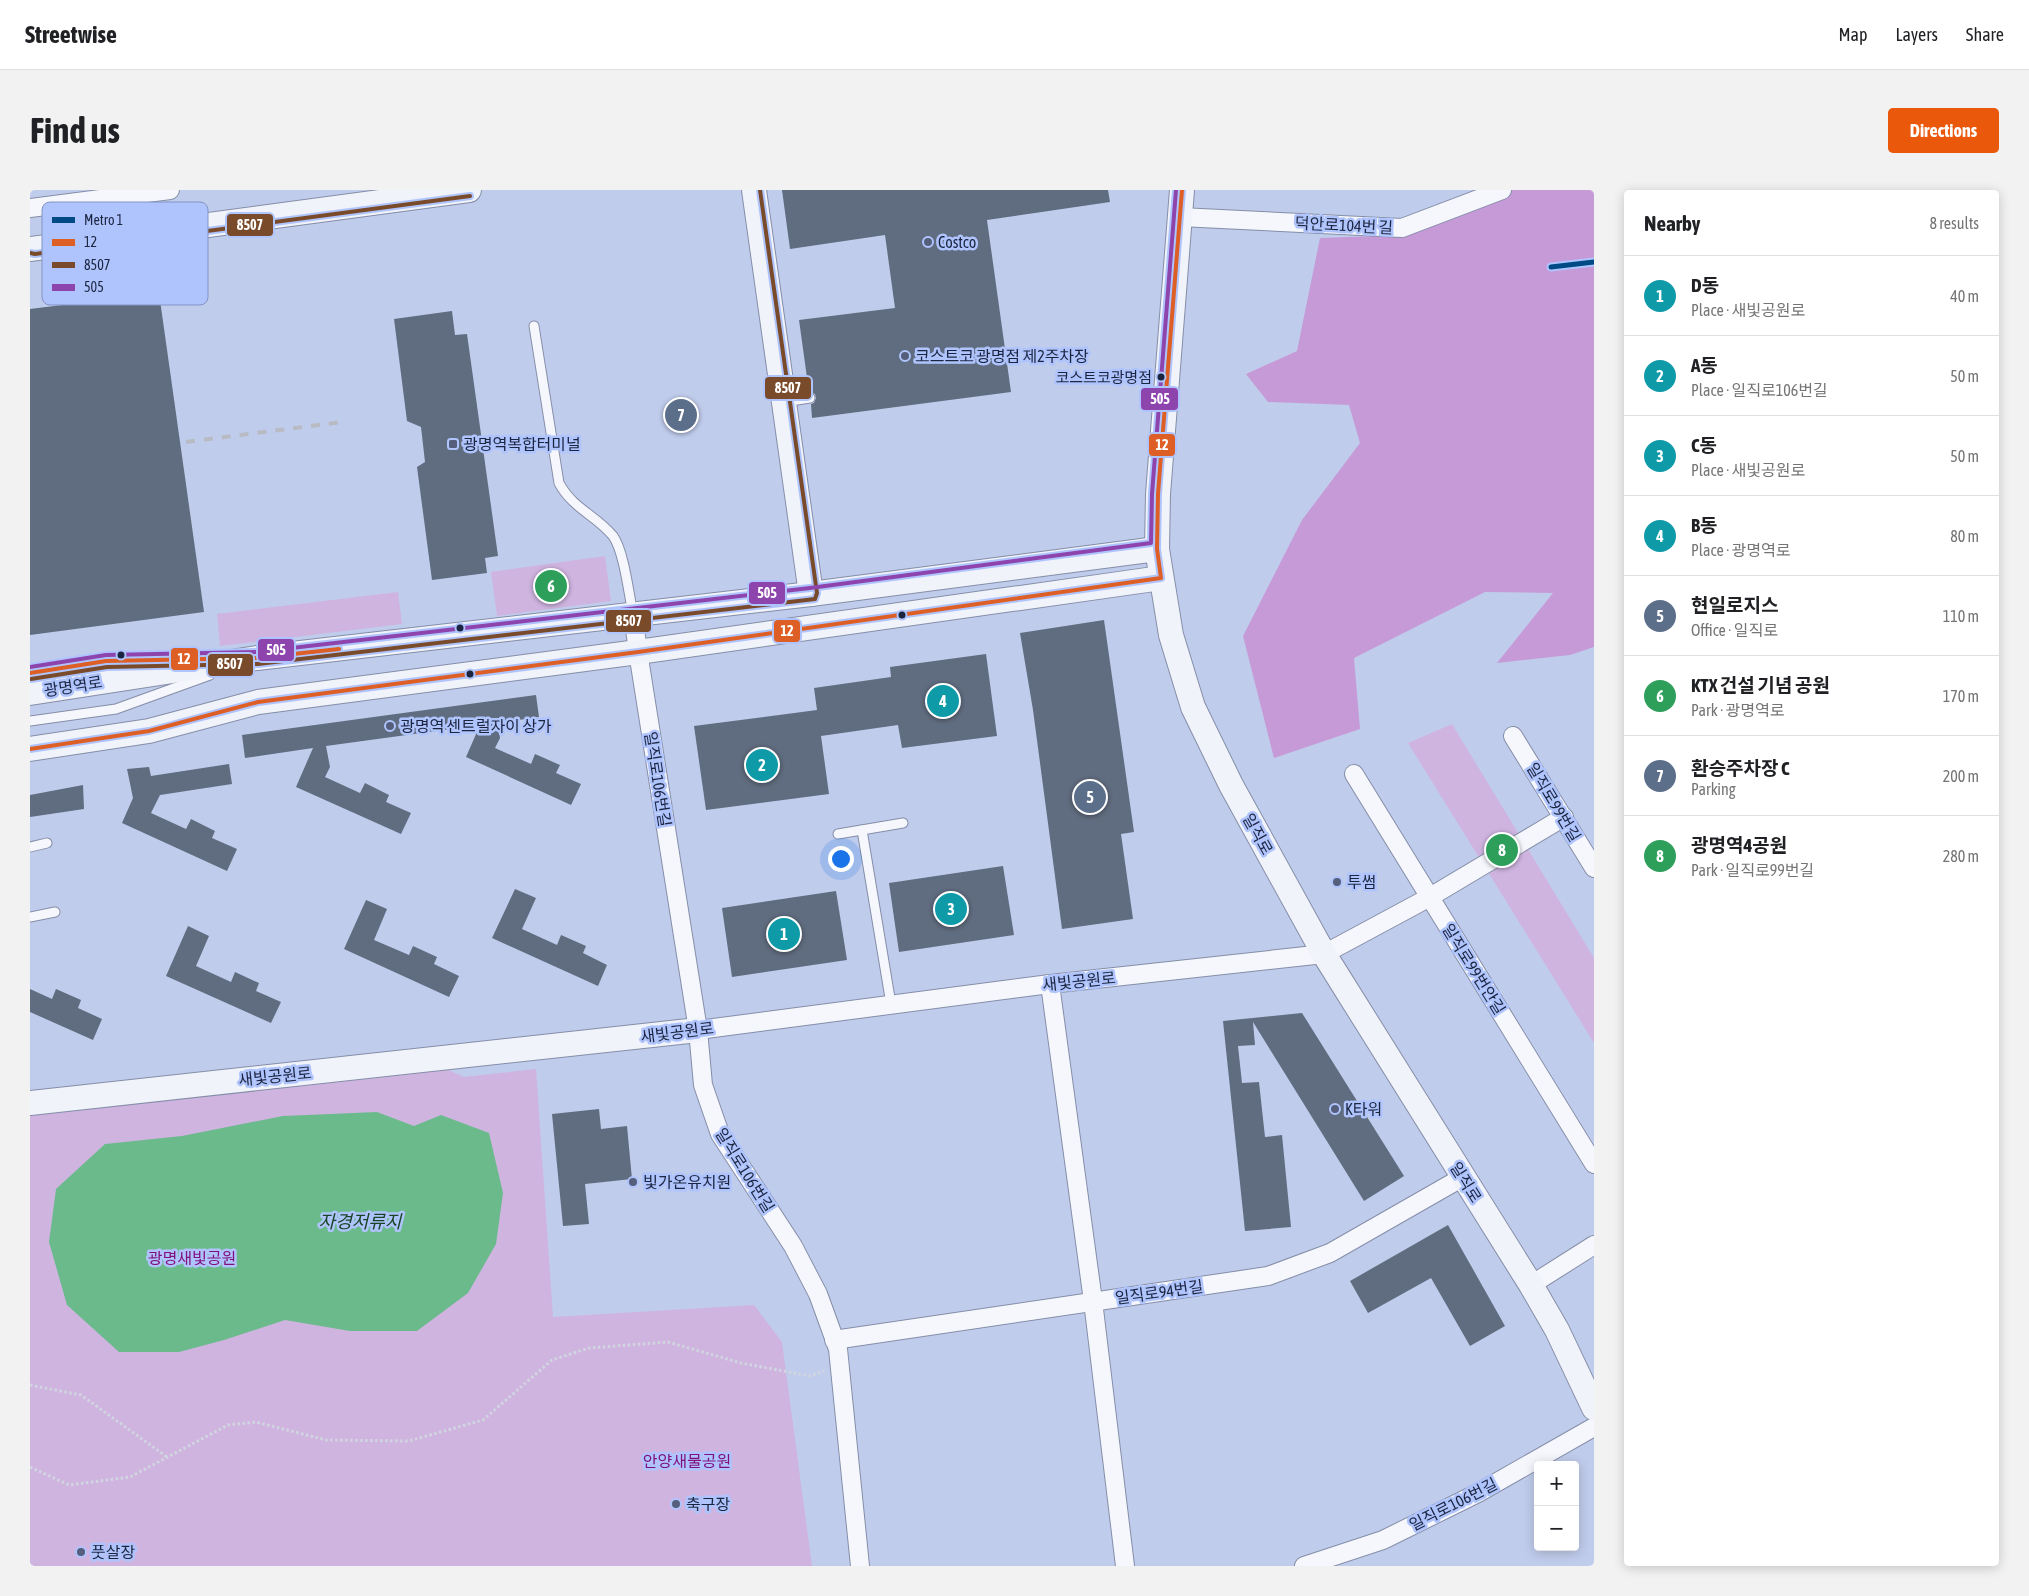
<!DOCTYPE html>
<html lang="en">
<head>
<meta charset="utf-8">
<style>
  body { margin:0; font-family:"Asap Condensed","Noto Sans KR",sans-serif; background:#f2f2f2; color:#202124 }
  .controls { position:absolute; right:15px; bottom:15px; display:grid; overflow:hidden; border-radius:5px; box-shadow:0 2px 12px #0003 }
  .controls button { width:45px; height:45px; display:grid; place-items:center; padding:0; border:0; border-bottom:1px solid #e0e0e0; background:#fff; color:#202124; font:25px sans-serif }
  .you { position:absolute; left:810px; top:668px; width:18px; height:18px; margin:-12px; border:4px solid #fff; border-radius:50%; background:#1a73e8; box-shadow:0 0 0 8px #1a73e833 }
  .badge { display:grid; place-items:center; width:32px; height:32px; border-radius:50%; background:#ea580c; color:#fff; font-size:16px; font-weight:700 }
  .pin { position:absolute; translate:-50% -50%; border:2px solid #fff; box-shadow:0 1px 5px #0006 }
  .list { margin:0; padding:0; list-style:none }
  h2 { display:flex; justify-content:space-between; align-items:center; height:65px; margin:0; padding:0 20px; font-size:21px }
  h2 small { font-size:16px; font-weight:400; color:#757577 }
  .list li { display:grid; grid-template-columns:32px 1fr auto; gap:15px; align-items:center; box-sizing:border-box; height:80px; padding:0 20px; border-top:1px solid #e0e0e0 }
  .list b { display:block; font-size:19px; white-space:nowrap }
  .list p { margin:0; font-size:16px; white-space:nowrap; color:#757577 }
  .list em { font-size:16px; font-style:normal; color:#757577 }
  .map { position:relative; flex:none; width:1564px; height:1376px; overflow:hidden; border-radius:5px }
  header { display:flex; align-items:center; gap:30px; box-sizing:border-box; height:70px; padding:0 25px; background:#fff; border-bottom:1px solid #e0e0e0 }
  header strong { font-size:24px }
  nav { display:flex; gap:28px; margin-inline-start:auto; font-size:18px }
  .intro { display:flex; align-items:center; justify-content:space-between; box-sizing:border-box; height:120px; padding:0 30px }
  h1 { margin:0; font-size:35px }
  .button { padding:12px 22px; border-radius:5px; background:#ea580c; color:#fff; font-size:18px; font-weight:700 }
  main { display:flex; gap:30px; padding:0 30px }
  aside { flex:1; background:#fff; border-radius:5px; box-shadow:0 2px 12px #0003 }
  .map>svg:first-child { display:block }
  .green { fill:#cfb4e0 }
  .forest { fill:#c69ad7 }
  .water { fill:#6bba8c }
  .building { fill:#606c7f }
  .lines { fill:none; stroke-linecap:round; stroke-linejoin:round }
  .lane-casing { stroke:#858ea8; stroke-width:11 }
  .street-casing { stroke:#858ea8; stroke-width:20 }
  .secondary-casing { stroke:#858ea8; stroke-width:26 }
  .path { stroke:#d1d5e0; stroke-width:3; stroke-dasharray:2.5 2.5; stroke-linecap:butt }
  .lane { stroke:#f6f7fc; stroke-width:9 }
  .street { stroke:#f6f7fc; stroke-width:18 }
  .secondary { stroke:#f0f3f9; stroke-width:24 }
  .rail { stroke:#b8bbc3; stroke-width:4; stroke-dasharray:9 9; stroke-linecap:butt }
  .bus-1-casing { stroke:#afc4fd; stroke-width:8 }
  .bus-2-casing { stroke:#afc4fd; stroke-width:8 }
  .bus-3-casing { stroke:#afc4fd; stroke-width:8 }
  .bus-1 { stroke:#dd5f25; stroke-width:4 }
  .bus-2 { stroke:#7a4b2a; stroke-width:4 }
  .bus-3 { stroke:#8e44ad; stroke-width:4 }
  .metro-1-casing { stroke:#afc4fd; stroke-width:9 }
  .metro-1 { stroke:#004a85; stroke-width:5 }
  .poi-dot { fill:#555f7c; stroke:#afc4fd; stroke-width:2 }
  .bus-dot { fill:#1c2540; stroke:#afc4fd; stroke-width:2 }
  .labels { text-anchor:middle; stroke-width:5; stroke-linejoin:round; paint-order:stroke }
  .bus-label { font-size:15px; fill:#1c2540; stroke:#afc4fd; text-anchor:end }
  .street-label { font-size:16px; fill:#1c2540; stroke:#afc4fd }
  .poi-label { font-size:16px; fill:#1c2540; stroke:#afc4fd; text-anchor:start }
  .park-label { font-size:16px; fill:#7f0f7c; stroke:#afc4fd }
  .water-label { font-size:18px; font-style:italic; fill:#194424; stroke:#afc4fd }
  .key { fill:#afc4fd; stroke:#8394c4; stroke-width:1 }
  .key-label { font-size:14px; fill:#1c2540 }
  .line-badge { stroke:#afc4fd; stroke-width:2 }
  .badge-label { font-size:14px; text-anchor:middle; font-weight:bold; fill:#fff }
</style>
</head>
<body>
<header>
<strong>Streetwise</strong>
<nav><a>Map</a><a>Layers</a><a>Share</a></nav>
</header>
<div class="intro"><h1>Find us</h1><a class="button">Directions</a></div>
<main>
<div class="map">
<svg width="1564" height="1376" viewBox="0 0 1564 1376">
  <rect width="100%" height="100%" fill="#c0ccec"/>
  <!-- green -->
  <g class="green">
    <path d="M575,366L581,411L467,426L461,382Z"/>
    <path d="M368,402L372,434L190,456L187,424Z"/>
    <path d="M1422,534L1564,768V853L1378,553Z"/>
    <path d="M416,879L434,887L506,879L523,1127L724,1115L752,1152L782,1376H0V926Z"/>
  </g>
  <!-- forest -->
  <path class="forest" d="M1468,0H1564V457L1540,465L1467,473L1523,403L1455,402L1324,468L1330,539L1244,568L1213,446L1272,330L1330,253L1319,215L1238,212L1216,184L1267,161L1290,48L1374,45Z"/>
  <!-- water -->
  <path class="water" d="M347,922L384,936L411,925L459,943L473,1003L466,1054L438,1103L387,1141H320L255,1130L194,1150L149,1162H89L37,1115L19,1052L26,999L75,954L152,946L253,926Z"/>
  <!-- building -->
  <g class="building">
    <path d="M752,0H1078L1080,12L957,30L981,202L782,228L781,214L784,213L786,208L785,204L779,202L769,130L865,118L855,45L760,59Z"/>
    <path d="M129,103L174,422L0,445V119Z"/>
    <path d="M422,121L425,145L437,144L468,366L455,368L457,383L402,390L387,277L395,272L391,237L377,231L364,129Z"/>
    <path d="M1074,430L1104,642L1091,644L1103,729L1032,739L1003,520L990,443Z"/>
    <path d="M956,464L967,546L872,558L868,535L791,546L799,604L676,620L664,536L787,520L784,498L861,487L860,477Z"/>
    <path d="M506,505L509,527L468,533L470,548L465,558L501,574L505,564L530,575L526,583L551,594L541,615L436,567L450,535L296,556L300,577L295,587L330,603L335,593L359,605L356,612L381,623L371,644L266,597L283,558L215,568L212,545Z"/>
    <path d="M199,574L202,594L130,605L121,623L156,639L161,629L185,641L182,648L207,659L197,681L92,633L103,608L97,579L119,577L121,586Z"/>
    <path d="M53,595L54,619L0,627V605Z"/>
    <path d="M973,676L984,745L869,762L859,693Z"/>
    <path d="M485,699L506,708L492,739L527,755L531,745L556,756L553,763L577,775L568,796L462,748Z"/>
    <path d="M806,701L817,770L702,787L692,718Z"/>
    <path d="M336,710L357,719L344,750L379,765L383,756L407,767L404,774L429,786L419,807L314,759Z"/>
    <path d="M158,736L179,746L166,776L201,792L205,782L229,793L226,801L251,812L241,833L136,786Z"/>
    <path d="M0,799L22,809L26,799L51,810L48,818L72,829L63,850L0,822Z"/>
    <path d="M1272,823L1374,986L1334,1011L1223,832L1225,855L1208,856L1212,893L1229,892L1235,947L1252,945L1261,1037L1215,1041L1193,831Z"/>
    <path d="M569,919L571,939L597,936L602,989L555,994L559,1034L533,1036L522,924Z"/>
    <path d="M1418,1035L1475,1136L1440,1156L1401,1088L1338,1123L1320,1091Z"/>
  </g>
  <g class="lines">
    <!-- lane casing -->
    <g class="lane-casing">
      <g id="lane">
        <path d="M504,136L529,293C543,319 566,325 583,346C594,361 599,405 603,424"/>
        <path d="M754,212L780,208"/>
        <path d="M0,483L76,471L149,470"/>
        <path d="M0,531L86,519L180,485"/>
        <path d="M832,640L861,814"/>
        <path d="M808,644L873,633"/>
        <path d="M0,657L17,653"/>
        <path d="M0,727L25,722"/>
      </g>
    </g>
    <!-- street casing -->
    <g class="street-casing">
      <g id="street">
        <path d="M0,18L140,0"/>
        <path d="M1150,27L1372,38L1472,0"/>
        <path d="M603,424L608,462L668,840L673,895L690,944L763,1056L788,1104L808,1159L830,1376"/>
        <path d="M1483,546L1564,678"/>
        <path d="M1324,584L1564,974"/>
        <path d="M1020,794L1063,1111L1095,1376"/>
        <path d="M668,840L1020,794L1294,764L1400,707L1534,627"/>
        <path d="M1501,1095L1564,1055"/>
        <path d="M804,1150L1238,1086L1300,1063L1433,987"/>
        <path d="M1274,1376L1353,1350L1448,1303L1564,1237"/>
      </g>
    </g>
    <!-- secondary casing -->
    <g class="secondary-casing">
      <g id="secondary">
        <path d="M724,0L781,404"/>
        <path d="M1152,0L1128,304L1127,359L1141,445L1163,517L1201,595L1294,764L1501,1095L1527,1140L1564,1218"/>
        <path d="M0,59L439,0"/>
        <path d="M0,503L227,468L781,404L1127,359"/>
        <path d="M0,559L119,541L228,512L608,462L1131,388"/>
        <path d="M0,913L668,840"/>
      </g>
    </g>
    <!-- path -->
    <g class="path">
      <path d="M0,1195L51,1205L137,1267"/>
      <path d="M0,1277L39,1295L100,1287L198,1235L226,1232L296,1250L379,1251L453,1230L522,1170L559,1158L638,1152L711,1173L780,1186L794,1181"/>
    </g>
    <!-- lane -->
    <use href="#lane" class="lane"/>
    <!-- street -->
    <use href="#street" class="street"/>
    <!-- secondary -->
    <use href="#secondary" class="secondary"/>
    <!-- rail -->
    <path class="rail" d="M156,252L312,232"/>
    <!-- bus-1 casing -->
    <g class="bus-1-casing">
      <g id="bus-1">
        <path d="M0,483L76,471L227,468L309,459"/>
        <path d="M0,559L119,541L228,512L608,462L1131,388L1127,359L1128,304L1152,0"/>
      </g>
    </g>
    <!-- bus-2 casing -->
    <g class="bus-2-casing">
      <g id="bus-2">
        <path d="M0,63L5,64L440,6"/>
        <path d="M1,489L77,477L228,474L785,409L787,403L730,0"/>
      </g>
    </g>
    <!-- bus-3 casing -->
    <g class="bus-3-casing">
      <path id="bus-3" d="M0,477L76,465L227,462L780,398L1121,353L1122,304L1146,0"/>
    </g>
    <!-- bus-1 -->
    <use href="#bus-1" class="bus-1"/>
    <!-- bus-2 -->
    <use href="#bus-2" class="bus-2"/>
    <!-- bus-3 -->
    <use href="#bus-3" class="bus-3"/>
    <!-- metro-1 casing -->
    <g class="metro-1-casing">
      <path id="metro-1" d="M1521,77L1564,72"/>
    </g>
    <!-- metro-1 -->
    <use href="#metro-1" class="metro-1"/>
  </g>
  <!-- markers -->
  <g class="poi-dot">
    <circle cx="898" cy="52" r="5"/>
    <circle cx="875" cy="166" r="5"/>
    <rect x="418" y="249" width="10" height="10" rx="2.5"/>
    <circle cx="360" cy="536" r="5"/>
    <circle cx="1307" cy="692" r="5"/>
    <circle cx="1305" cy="919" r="5"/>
    <circle cx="603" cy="992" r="5"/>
    <circle cx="646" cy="1314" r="5"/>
    <circle cx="51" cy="1362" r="5"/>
  </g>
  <g class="bus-dot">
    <circle cx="1131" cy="187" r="4.5"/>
    <circle cx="872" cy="425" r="4.5"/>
    <circle cx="430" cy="438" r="4.5"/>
    <circle cx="91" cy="465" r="4.5"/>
    <circle cx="440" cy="484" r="4.5"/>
  </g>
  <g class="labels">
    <!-- bus labels -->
    <g class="bus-label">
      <text x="1122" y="193">코스트코광명점</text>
    </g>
    <!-- street labels -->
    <g class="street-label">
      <text transform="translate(1314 35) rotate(3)" y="6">덕안로104번 길</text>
      <text transform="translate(43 496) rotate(-9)" y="6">광명역로</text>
      <text transform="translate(628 589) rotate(81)" y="6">일직로106번길</text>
      <text transform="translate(1524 612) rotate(59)" y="6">일직로99번길</text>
      <text transform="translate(1228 644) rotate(61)" y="6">일직로</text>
      <text transform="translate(1444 779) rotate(58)" y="6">일직로99번안길</text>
      <text transform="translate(1049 791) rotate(-6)" y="6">새빛공원로</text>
      <text transform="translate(647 842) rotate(-7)" y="6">새빛공원로</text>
      <text transform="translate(245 886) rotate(-6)" y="6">새빛공원로</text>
      <text transform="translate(715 980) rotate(58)" y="6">일직로106번길</text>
      <text transform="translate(1436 992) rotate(58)" y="6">일직로</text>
      <text transform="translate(1129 1102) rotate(-8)" y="6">일직로94번길</text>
      <text transform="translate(1423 1314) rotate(-27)" y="6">일직로106번길</text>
    </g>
    <!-- poi labels -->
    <g class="poi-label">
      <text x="908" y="58">Costco</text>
      <text x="885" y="172">코스트코 광명점 제2주차장</text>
      <text x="433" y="260">광명역복합터미널</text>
      <text x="370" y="542">광명역 센트럴자이 상가</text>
      <text x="1317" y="698">투썸</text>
      <text x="1315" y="925">K타워</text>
      <text x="613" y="998">빛가온유치원</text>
      <text x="656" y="1320">축구장</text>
      <text x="61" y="1368">풋살장</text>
    </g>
    <!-- park labels -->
    <g class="park-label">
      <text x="162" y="1074">광명새빛공원</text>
      <text x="657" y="1277">안양새물공원</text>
    </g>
    <!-- water labels -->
    <g class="water-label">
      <text x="330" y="1038">자경저류지</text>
    </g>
  </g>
  <!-- legend -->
  <rect x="12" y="12" width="166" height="103" rx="8" class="key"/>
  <rect x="22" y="27" width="23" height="6" fill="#004a85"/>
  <rect x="22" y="49" width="23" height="7" fill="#dd5f25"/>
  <rect x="22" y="72" width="23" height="6" fill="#7a4b2a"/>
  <rect x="22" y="94" width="23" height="7" fill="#8e44ad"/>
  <g class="key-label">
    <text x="54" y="35">Metro 1</text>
    <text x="54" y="57">12</text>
    <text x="54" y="80">8507</text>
    <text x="54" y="102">505</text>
  </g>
  <g class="line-badge">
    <rect x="196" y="23" width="48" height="24" rx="5" fill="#7a4b2a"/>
    <rect x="734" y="186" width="48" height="24" rx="5" fill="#7a4b2a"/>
    <rect x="1110" y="197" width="39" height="24" rx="5" fill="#8e44ad"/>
    <rect x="1118" y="243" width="28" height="24" rx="5" fill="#dd5f25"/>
    <rect x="718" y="391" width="38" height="24" rx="5" fill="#8e44ad"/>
    <rect x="575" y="419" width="47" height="24" rx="5" fill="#7a4b2a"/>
    <rect x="743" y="429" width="28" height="24" rx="5" fill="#dd5f25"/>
    <rect x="227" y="448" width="38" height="24" rx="5" fill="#8e44ad"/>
    <rect x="140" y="457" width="29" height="24" rx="5" fill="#dd5f25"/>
    <rect x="177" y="463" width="47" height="24" rx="5" fill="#7a4b2a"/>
  </g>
  <g class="badge-label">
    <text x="220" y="40">8507</text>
    <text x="758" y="203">8507</text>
    <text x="1130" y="214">505</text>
    <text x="1132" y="260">12</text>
    <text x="737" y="408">505</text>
    <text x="599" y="436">8507</text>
    <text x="757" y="446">12</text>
    <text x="246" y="465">505</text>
    <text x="154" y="474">12</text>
    <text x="200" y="479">8507</text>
  </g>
</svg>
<div class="controls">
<button>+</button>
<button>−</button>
</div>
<div class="you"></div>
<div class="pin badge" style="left:754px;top:744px;background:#0f9aa8">1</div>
<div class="pin badge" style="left:732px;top:575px;background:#0f9aa8">2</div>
<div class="pin badge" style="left:921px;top:719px;background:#0f9aa8">3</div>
<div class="pin badge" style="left:913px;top:511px;background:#0f9aa8">4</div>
<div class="pin badge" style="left:1060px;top:607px;background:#5c6f8a">5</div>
<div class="pin badge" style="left:521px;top:396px;background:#2e9e5b">6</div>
<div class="pin badge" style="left:651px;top:225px;background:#5c6f8a">7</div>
<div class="pin badge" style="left:1472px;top:660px;background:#2e9e5b">8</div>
</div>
<aside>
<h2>Nearby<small>8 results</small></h2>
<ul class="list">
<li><span class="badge" style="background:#0f9aa8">1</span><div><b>D동</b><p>Place · 새빛공원로</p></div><em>40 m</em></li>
<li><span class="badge" style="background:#0f9aa8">2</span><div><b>A동</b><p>Place · 일직로106번길</p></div><em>50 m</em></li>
<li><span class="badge" style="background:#0f9aa8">3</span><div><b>C동</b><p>Place · 새빛공원로</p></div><em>50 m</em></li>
<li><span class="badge" style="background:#0f9aa8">4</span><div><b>B동</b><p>Place · 광명역로</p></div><em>80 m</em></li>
<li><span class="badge" style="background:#5c6f8a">5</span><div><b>현일로지스</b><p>Office · 일직로</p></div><em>110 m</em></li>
<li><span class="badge" style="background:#2e9e5b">6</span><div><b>KTX 건설 기념 공원</b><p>Park · 광명역로</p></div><em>170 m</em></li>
<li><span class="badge" style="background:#5c6f8a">7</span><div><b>환승주차장 C</b><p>Parking</p></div><em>200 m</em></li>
<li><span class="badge" style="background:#2e9e5b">8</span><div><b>광명역4공원</b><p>Park · 일직로99번길</p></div><em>280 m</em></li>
</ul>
</aside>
</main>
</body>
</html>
